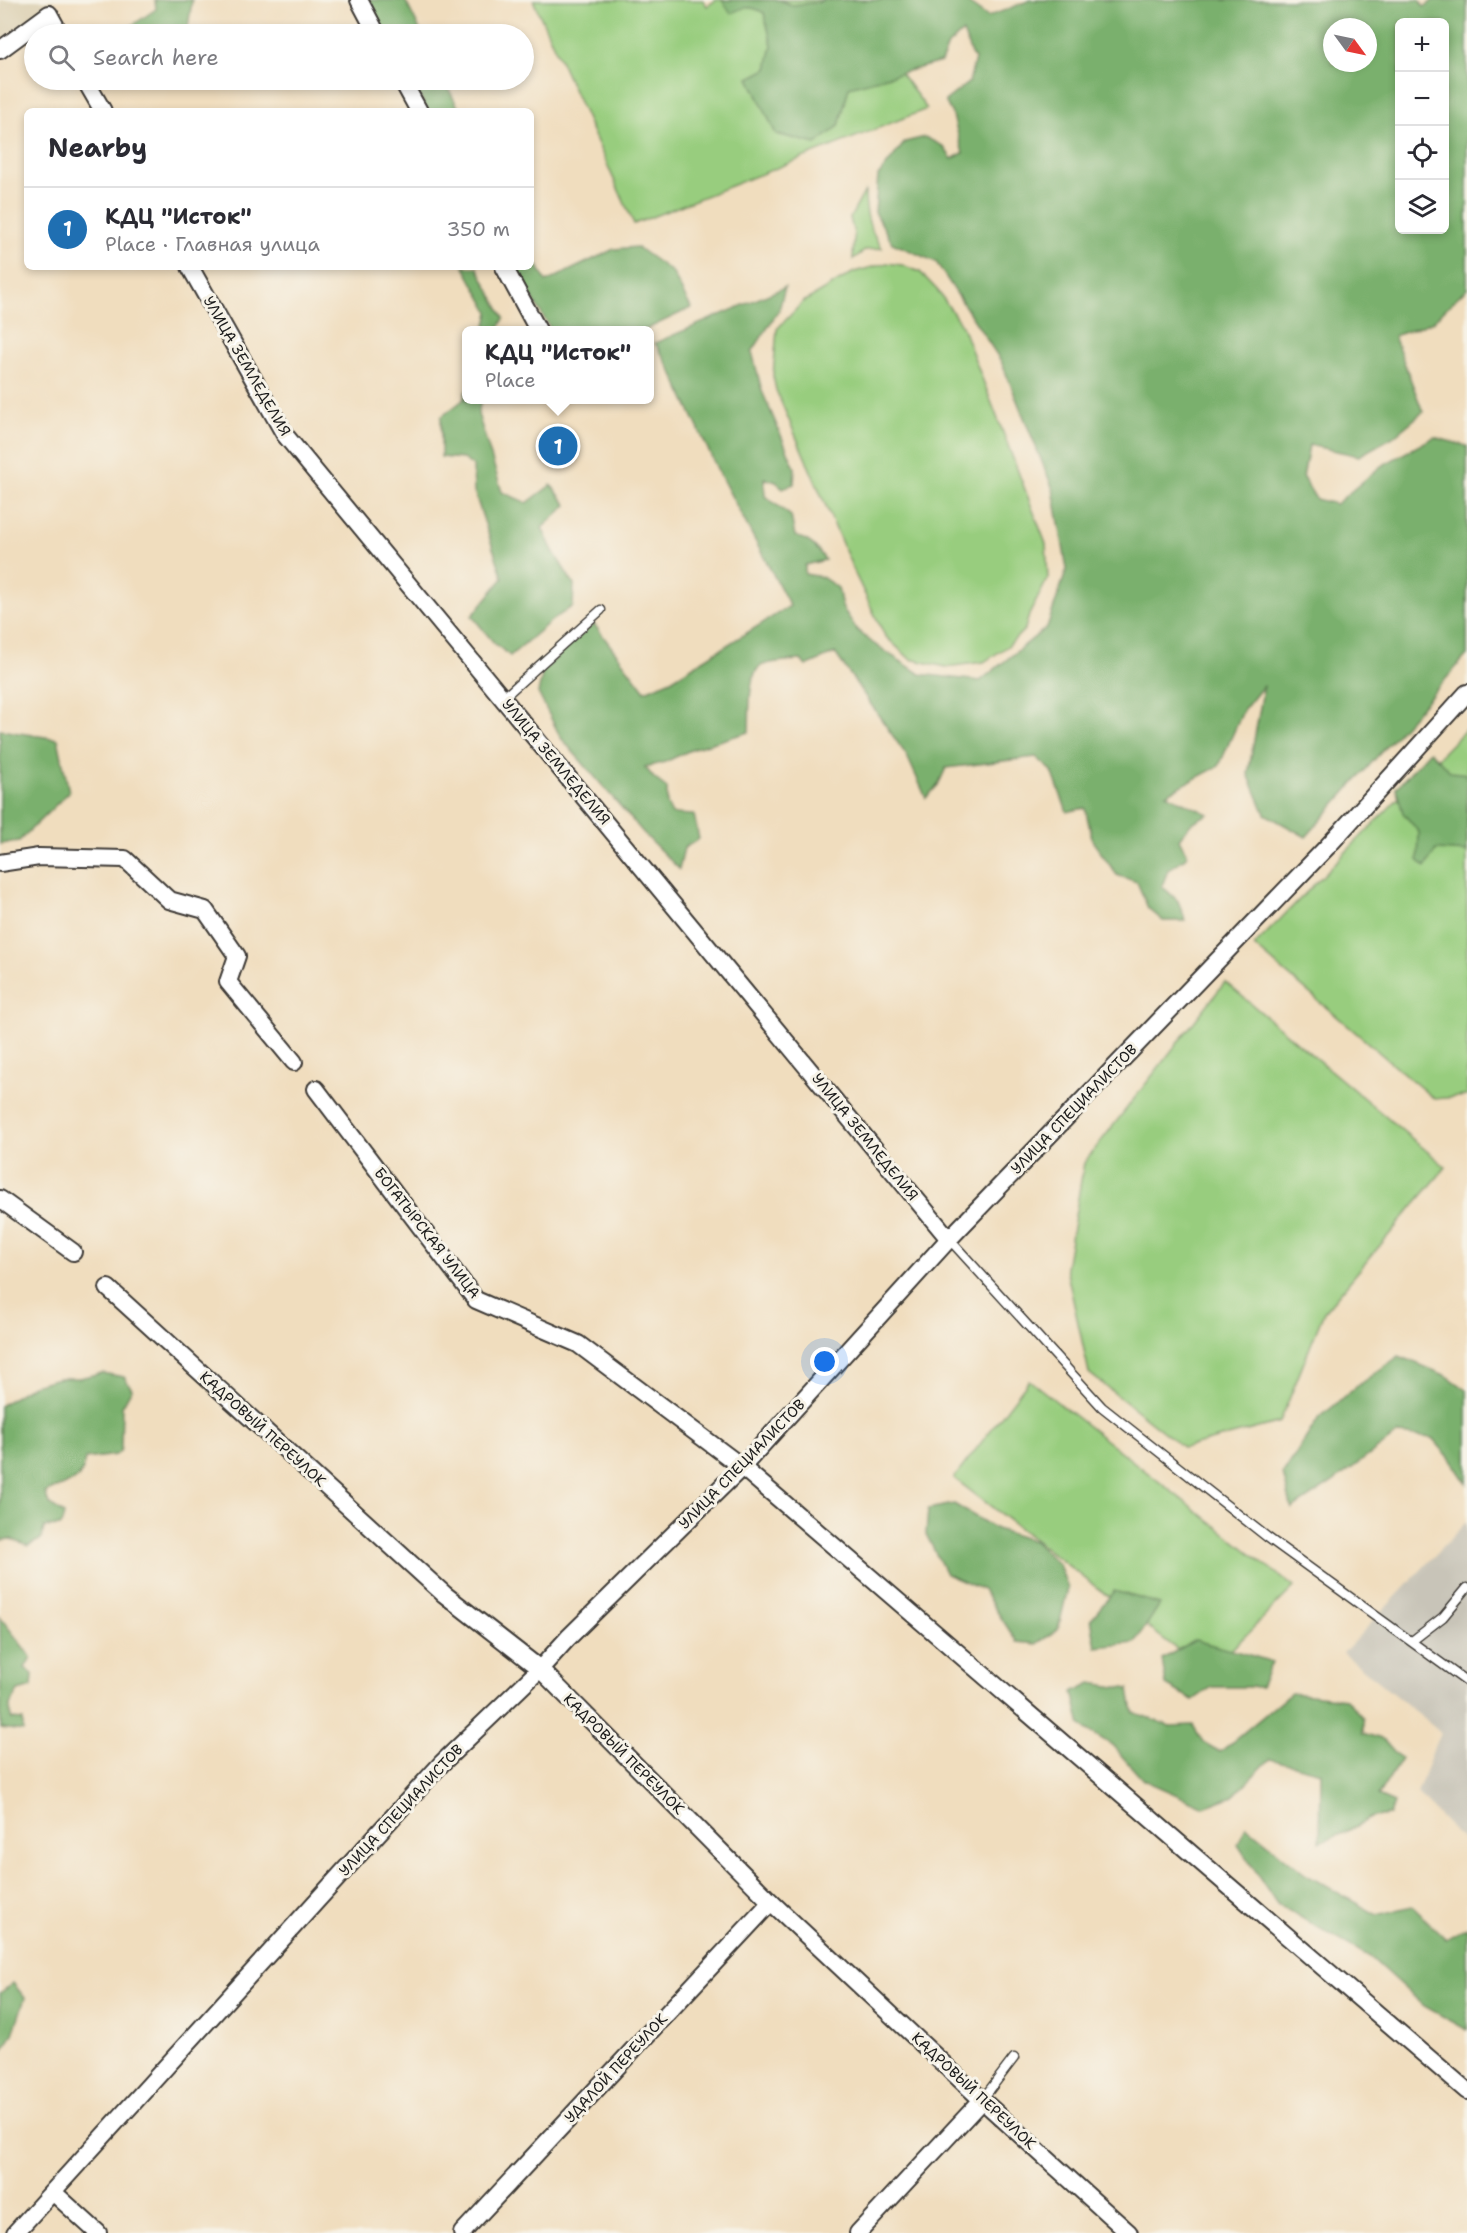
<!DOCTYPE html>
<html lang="en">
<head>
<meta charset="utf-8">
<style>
  body { margin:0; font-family:"Shantell Sans",sans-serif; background:#f7f7f7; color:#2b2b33 }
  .controls { position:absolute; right:18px; top:18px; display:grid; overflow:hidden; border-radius:9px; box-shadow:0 3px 9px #0003 }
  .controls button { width:54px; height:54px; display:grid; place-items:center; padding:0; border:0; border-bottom:2px solid #e1e1e2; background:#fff; color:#2b2b33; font:30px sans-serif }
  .compass { position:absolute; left:1323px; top:18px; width:54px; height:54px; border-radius:50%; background:#fff; box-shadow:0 3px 9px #0003; rotate:123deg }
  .you { position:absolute; left:825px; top:1362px; width:21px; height:21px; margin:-15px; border:4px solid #fff; border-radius:50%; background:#1a73e8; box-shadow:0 0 0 9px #1a73e833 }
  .badge { display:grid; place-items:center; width:39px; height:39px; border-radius:50%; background:#1f6fb2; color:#fff; font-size:20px; font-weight:700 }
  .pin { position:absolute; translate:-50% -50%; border:3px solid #fff; box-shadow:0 2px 6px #0006 }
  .popup { position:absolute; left:462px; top:326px; width:192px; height:78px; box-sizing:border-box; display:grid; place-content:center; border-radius:9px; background:#fff; filter:drop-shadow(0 2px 4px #0005); font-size:20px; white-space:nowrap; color:#7c7c81 }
  .popup b { font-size:22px; color:#2b2b33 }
  .popup::after { content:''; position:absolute; left:50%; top:100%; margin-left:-12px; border:12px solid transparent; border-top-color:#fff }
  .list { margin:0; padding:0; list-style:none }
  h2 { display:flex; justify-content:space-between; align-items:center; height:78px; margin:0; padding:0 24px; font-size:26px }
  h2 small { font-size:20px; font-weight:400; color:#7c7c81 }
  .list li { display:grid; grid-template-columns:39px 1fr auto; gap:18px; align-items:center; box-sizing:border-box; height:84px; padding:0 24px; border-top:2px solid #e1e1e2 }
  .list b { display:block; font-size:22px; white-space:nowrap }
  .list p { margin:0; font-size:20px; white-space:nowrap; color:#7c7c81 }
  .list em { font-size:20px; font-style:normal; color:#7c7c81 }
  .icon { flex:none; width:33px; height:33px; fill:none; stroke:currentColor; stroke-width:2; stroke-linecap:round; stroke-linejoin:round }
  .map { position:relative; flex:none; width:1467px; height:2233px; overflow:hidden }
  .search { position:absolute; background:#fff; box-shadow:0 3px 9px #0003; left:24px; top:24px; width:510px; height:66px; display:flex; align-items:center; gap:15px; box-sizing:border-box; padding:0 21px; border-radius:33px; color:#7c7c81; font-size:22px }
  .panel { position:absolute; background:#fff; box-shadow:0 3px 9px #0003; left:24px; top:108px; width:510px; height:162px; border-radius:9px }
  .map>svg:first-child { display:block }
  .built { fill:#dbcfb1 }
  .industrial { fill:#c8c4b8 }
  .green { fill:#98cd7e; stroke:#5a744d; stroke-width:1.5 }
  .forest { fill:#7ab06d; stroke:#4b6644; stroke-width:1.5; fill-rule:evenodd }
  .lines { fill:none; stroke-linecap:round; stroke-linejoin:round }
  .service-casing { stroke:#3c3934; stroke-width:11 }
  .minor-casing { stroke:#3c3934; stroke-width:20 }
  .service { stroke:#fff; stroke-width:8 }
  .minor { stroke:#fff; stroke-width:16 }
  .labels { text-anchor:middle; stroke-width:6; stroke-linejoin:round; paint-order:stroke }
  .street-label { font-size:15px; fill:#1c1c1c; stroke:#f7f3e8 }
</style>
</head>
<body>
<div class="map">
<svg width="1467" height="2233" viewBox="0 0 1467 2233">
  <rect width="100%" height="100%" fill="#f7f3e8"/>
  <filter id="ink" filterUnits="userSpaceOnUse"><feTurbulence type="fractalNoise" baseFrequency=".0167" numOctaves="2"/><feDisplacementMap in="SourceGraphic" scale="12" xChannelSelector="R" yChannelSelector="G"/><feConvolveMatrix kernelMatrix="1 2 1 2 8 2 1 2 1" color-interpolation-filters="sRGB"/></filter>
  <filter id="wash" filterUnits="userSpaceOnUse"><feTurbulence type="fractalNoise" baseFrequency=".008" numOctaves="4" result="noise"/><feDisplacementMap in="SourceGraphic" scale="24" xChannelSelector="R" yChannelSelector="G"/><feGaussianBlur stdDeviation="1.35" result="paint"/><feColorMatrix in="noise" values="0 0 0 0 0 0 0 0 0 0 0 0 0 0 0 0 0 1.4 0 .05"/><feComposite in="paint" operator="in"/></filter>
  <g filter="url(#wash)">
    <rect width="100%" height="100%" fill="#f0ddbe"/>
    <!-- built -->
    <path class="built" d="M0,0H55L0,41Z"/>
    <!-- industrial -->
    <path class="industrial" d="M1467,1521V1845L1417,1793L1440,1732L1343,1653Z"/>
    <!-- green -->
    <g class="green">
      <path d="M533,0H703L707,6L716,0H847L927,109L634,224Z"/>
      <path d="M865,191C865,213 869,230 882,248L866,250L853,259L854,234L850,218Z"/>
      <path d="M887,263L902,265L920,272L938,291L962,326L1046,544L1048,578L1029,615L1025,629L1008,646L984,662L946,667L910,659L885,636L856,576L776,390L773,376L777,329L803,302L854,272Z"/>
      <path d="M1467,728V1096L1434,1099L1254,946Z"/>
      <path d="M1225,982L1446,1167L1324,1312L1280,1422L1184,1448L1089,1373L1066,1268L1084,1163Z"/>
      <path d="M1029,1380L1294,1587L1208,1673L954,1478Z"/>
    </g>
    <!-- forest -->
    <g class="forest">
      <path d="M155,0H192L187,34H127L124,31L156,9Z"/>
      <path d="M366,0H405L422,34H385Z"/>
      <path d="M722,0H779L792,5L820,2L822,0H964L988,17L1030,0H1419L1424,7L1434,0H1467V288L1432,322L1394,336L1423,412L1393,437L1359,456L1309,445L1303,478L1316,499L1336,504L1381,466L1434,437L1467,446V655L1306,837L1265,814L1248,774L1264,685L1243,711L1219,766L1166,794L1208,814L1190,824L1179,839L1188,856L1168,870L1162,886L1178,901L1186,921H1163L1148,908L1137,882L1117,875L1093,842L1085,808L1067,812L1052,771L1036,757L946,768L938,785L926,798L907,756L835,653L806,666L801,660C789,661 775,661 763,665C747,670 750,716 749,732L695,748L665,762L645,767L654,778L667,788V804L672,814L694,815L699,839L684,848L679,869L647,837L561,738L538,693L543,671L570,644L594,624L645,691L671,680L790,606L719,473L671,370L655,343L785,287L779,310L752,352L762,391L795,468L794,484L783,488L776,482L764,478L765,496L791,516L795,536C810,540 817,547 825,560L805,565V574L822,577L838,588L842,607L857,630L874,644L920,674L980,681L1047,627L1067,569L1053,489L1001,361L936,262L892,243L875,212L878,176L905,142L925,137L943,146L952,159L963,153L953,116L945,101L969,82L975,59L971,54L963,32L948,45L941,62L849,87L839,126L816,144L776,134L749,78L767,69L772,45L764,13C752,6 743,6 731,14ZM1400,22H1444V230H1400ZM1332,27H1368V63H1332Z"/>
      <path d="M410,80H444L460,111H428Z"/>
      <path d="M637,247L672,272L691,308L645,330H551L515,267H531V252L546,282L614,249Z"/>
      <path d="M464,267H477L504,318L498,330H485L489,312Z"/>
      <path d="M466,390V400H481L478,414L502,492L527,503L551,485L567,505L542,528L553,551L574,585L573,606L551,621L510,656L494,643L472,616L503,578L474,491L473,466L463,459L441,457V417L463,400Z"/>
      <path d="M0,730L58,739L69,792L19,841L0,844Z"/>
      <path d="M1430,751L1451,772L1467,774V852L1436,850L1425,867L1418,860L1419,832L1403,813L1396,788Z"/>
      <path d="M1399,1356L1447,1376L1467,1390V1484L1449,1457L1432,1438L1398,1434L1333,1482L1292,1509L1283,1474L1318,1419L1361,1383Z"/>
      <path d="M102,1373L124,1377L132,1389L122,1407L121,1450L116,1455L85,1459C82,1487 66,1481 45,1493L49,1504L64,1514L61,1526L44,1527L42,1539L28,1546L11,1539L1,1540L0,1542V1406L33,1385L59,1378H79Z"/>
      <path d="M954,1504L996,1529L1034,1541L1059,1565L1068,1588L1058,1630L1036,1644L1017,1642L983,1590L946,1574L926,1534L928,1509Z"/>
      <path d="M1114,1591L1160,1604L1135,1643L1096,1647L1091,1619Z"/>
      <path d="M0,1617L31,1657L25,1668L33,1674L32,1687L18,1691L10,1705L11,1719L23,1720V1731L1,1728Z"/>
      <path d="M1195,1640C1221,1648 1246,1653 1272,1662L1261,1687H1212L1193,1700L1166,1685L1162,1659Z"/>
      <path d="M1091,1683L1129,1689L1133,1712L1170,1726L1193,1725L1203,1742L1220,1752L1291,1693L1346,1699L1363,1718V1733L1384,1740L1401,1759L1378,1796L1394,1803L1390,1815L1372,1817L1346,1832L1320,1842L1321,1772L1270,1759L1233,1796L1204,1807L1143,1780L1112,1745L1081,1726L1073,1692Z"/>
      <path d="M1246,1826L1305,1874L1377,1915L1412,1906L1446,1939L1467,1927V2030L1424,2006L1370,1957L1277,1904L1238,1845Z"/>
      <path d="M13,1983L25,1998L13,2034L0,2056V1993Z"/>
    </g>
  </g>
  <g filter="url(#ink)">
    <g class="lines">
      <!-- service casing -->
      <g class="service-casing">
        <g id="service">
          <path d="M503,698L601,610"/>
          <path d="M949,1239L1102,1407L1267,1537L1467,1682"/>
          <path d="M1412,1641L1443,1617L1467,1588"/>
          <path d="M982,2100L1014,2058"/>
        </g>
      </g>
      <!-- minor casing -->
      <g class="minor-casing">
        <g id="minor">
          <path d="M359,0L377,34"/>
          <path d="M0,50L49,14L60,34"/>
          <path d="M85,80L103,111"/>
          <path d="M402,80L419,111"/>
          <path d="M190,267L285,435L949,1239"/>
          <path d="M504,267L538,330"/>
          <path d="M0,863L39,857L125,859L169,900L205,910L237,956L228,982L294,1062"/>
          <path d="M316,1089L476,1300L578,1344L742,1467L1467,2091"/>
          <path d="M0,1199L73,1252"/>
          <path d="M108,1288L444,1594L540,1669L771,1902L982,2100L1129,2233"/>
          <path d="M53,2192L98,2233"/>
          <path d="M15,2233L442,1763L540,1669L568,1638L742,1467L949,1239L1327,847L1467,693"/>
          <path d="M462,2233L771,1902"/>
          <path d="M858,2233L982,2100"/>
        </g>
      </g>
      <!-- service -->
      <use href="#service" class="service"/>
      <!-- minor -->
      <use href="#minor" class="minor"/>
    </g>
  </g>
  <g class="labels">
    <!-- street labels -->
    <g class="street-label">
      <text transform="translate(247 366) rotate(60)" y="5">УЛИЦА ЗЕМЛЕДЕЛИЯ</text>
      <text transform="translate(556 762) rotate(50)" y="5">УЛИЦА ЗЕМЛЕДЕЛИЯ</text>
      <text transform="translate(1074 1109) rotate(-46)" y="5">УЛИЦА СПЕЦИАЛИСТОВ</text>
      <text transform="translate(865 1137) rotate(51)" y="5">УЛИЦА ЗЕМЛЕДЕЛИЯ</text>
      <text transform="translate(427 1233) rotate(52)" y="5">БОГАТЫРСКАЯ УЛИЦА</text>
      <text transform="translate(263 1429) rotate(42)" y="5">КАДРОВЫЙ ПЕРЕУЛОК</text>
      <text transform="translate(742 1464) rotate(-46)" y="5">УЛИЦА СПЕЦИАЛИСТОВ</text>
      <text transform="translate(624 1754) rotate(45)" y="5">КАДРОВЫЙ ПЕРЕУЛОК</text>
      <text transform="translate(401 1810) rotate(-47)" y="5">УЛИЦА СПЕЦИАЛИСТОВ</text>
      <text transform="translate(616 2068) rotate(-47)" y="5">УДАЛОЙ ПЕРЕУЛОК</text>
      <text transform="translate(974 2091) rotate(43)" y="5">КАДРОВЫЙ ПЕРЕУЛОК</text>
    </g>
  </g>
</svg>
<div class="controls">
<button>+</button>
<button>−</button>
<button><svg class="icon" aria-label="locate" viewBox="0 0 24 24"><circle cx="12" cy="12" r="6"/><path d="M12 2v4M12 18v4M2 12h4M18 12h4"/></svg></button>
<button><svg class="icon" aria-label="layers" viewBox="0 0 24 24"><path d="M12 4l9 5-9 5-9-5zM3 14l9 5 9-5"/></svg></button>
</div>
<svg class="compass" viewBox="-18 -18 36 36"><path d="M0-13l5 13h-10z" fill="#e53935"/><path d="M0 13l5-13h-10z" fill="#7c7c81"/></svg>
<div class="you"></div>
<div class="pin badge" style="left:558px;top:446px">1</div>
<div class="popup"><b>КДЦ &quot;Исток&quot;</b>Place</div>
<div class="search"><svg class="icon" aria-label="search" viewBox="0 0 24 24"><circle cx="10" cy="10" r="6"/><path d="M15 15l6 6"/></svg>Search here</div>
<section class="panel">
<h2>Nearby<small></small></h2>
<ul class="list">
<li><span class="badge">1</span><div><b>КДЦ &quot;Исток&quot;</b><p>Place · Главная улица</p></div><em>350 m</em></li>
</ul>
</section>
</div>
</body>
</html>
